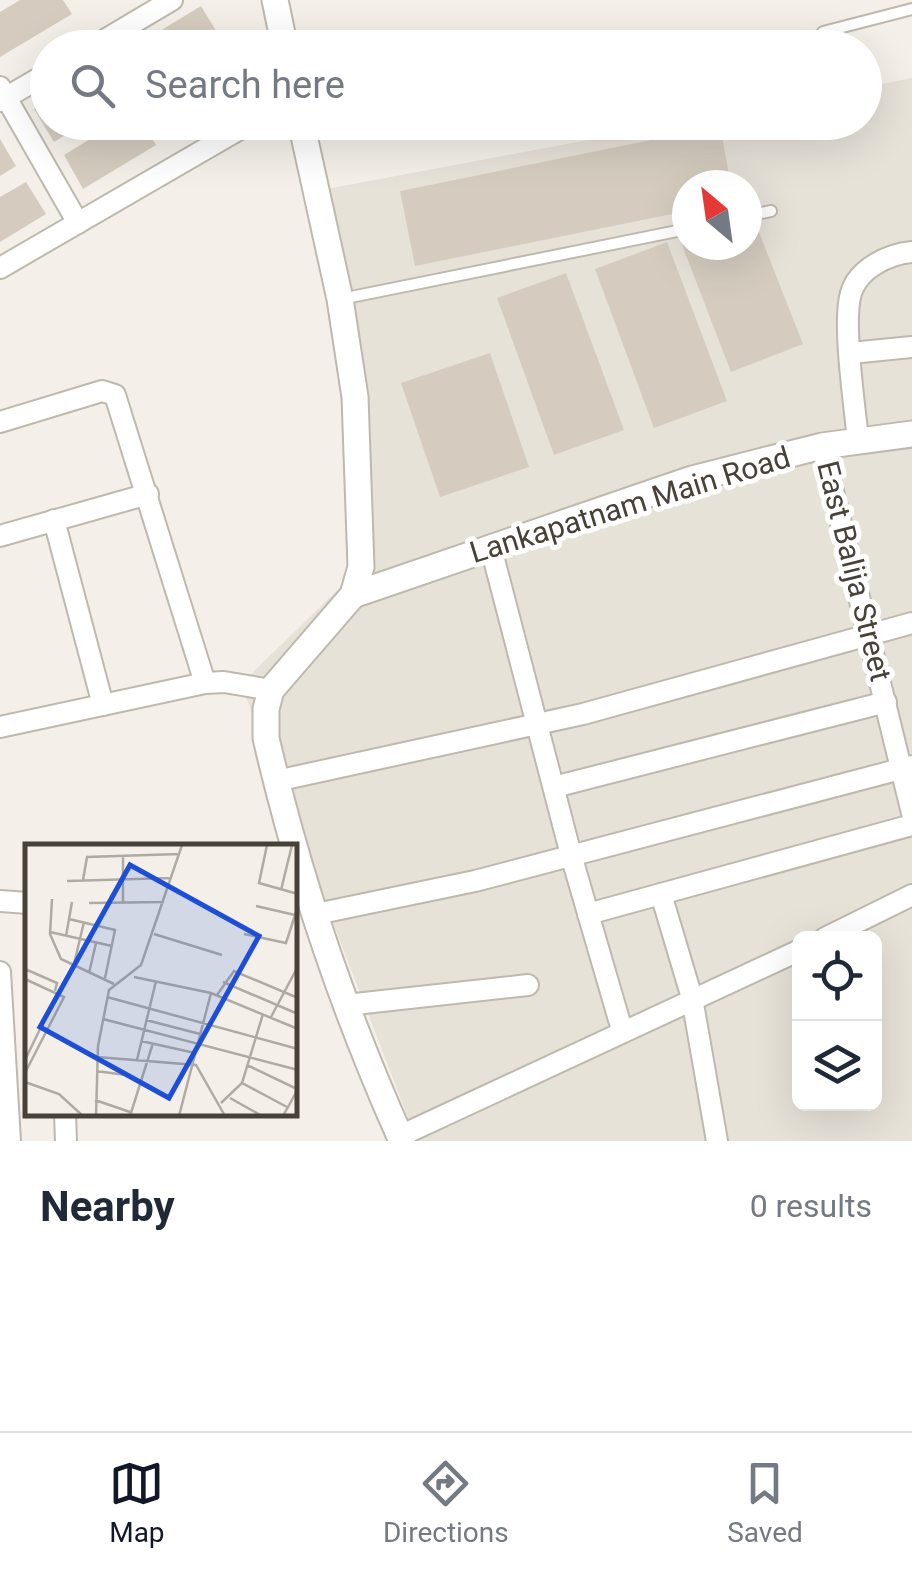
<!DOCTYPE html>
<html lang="en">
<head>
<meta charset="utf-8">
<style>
  body { margin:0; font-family:Roboto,sans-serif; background:#f6f6f7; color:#1f2937 }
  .controls { position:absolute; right:30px; bottom:30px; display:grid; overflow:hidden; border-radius:15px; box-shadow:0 10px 40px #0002 }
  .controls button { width:90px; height:90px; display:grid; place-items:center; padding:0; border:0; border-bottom:2px solid #e0e1e3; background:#fff; color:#1f2937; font:50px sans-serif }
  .compass { position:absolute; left:672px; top:170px; width:90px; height:90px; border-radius:50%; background:#fff; box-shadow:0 10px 40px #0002; rotate:331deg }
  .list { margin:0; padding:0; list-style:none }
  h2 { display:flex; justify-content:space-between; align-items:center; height:130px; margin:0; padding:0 40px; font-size:42px }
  h2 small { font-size:32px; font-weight:400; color:#747a83 }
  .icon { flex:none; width:55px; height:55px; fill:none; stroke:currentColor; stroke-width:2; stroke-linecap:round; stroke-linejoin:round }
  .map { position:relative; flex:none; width:912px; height:1141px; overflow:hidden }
  .search { position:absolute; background:#fff; box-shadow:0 10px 40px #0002; left:30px; right:30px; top:30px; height:110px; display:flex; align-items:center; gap:25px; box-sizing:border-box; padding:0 35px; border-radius:55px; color:#747a83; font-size:38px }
  .sheet { height:290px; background:#fff }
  nav { display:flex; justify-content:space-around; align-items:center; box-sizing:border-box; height:140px; border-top:2px solid #e0e1e3; background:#fff; font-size:28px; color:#747a83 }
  nav a { display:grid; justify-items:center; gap:5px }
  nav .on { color:#111827 }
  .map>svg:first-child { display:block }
  .residential { fill:#e7e2d8; fill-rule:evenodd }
  .building { fill:#d5ccbf }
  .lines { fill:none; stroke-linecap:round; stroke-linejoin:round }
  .service-casing { stroke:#bfb8ac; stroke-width:14 }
  .minor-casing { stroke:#bfb8ac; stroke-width:24 }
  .tertiary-casing { stroke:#bfb8ac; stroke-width:29 }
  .service { stroke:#fff; stroke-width:10 }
  .minor { stroke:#fff; stroke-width:20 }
  .tertiary { stroke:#fff; stroke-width:25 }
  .labels { text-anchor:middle; stroke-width:10; stroke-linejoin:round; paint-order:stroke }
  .street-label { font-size:30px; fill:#474138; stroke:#fff }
  .inset-road { fill:none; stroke:#afaaa2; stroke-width:2.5 }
  .view { fill:#1d4ed8; fill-opacity:0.15; stroke:#1d4ed8; stroke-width:5 }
  .inset-edge { fill:none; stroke:#474138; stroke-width:5 }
</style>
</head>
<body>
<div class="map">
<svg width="912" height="1141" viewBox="0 0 912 1141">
  <rect width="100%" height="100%" fill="#f4f0e9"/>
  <!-- residential -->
  <path class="residential" d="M912,78V1141H417L241,684L361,567L316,191L678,123L864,122L865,87ZM687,185H747V245H687ZM800,938H874V1104H800Z"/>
  <!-- building -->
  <g class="building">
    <path d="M20,0H63L72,14L0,57V12Z"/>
    <path d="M201,6L221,39L206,48H132Z"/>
    <path d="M48,101V122H86L54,142L34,109Z"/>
    <path d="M118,122H142L156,145L83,189L64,155Z"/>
    <path d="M720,126L731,185H687V211L415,266L400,191Z"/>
    <path d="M0,139L16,166L0,176Z"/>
    <path d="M26,182L46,214L0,242V197Z"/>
    <path d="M753,217L803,344L731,372L682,245H747V219Z"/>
    <path d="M667,242L727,401L654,428L595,269Z"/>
    <path d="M566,273L624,430L554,455L497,298Z"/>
    <path d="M490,353L529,467L440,497L401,383Z"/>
  </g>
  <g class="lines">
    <!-- service casing -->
    <g class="service-casing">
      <g id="service">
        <path d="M823,32L912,9"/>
        <path d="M747,216L771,211"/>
        <path d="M341,299L687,229"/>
      </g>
    </g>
    <!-- minor casing -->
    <g class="minor-casing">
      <g id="minor">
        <path d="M91,48L172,0"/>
        <path d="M0,87L78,223"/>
        <path d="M0,101L48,73"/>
        <path d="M0,268L252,122"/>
        <path d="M851,353L912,347"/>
        <path d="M0,422L102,391L115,395L205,683"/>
        <path d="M858,441C855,407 842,323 851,293C858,269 888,254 912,252"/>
        <path d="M822,446L912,813"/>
        <path d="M54,520L103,705"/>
        <path d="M0,536L148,494"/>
        <path d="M491,548L571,855L622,1030"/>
        <path d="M0,727L205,683L224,682L271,690"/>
        <path d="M276,781L583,714L912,623"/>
        <path d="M554,787L886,702"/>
        <path d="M661,894L692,998L717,1141"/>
        <path d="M0,901L28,903"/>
        <path d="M316,914L475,881L912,766"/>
        <path d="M588,914L912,825"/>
        <path d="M825,938L912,895"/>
        <path d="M0,972L10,1141"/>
        <path d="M346,1005L528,985"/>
        <path d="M65,1114L66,1141"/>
        <path d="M400,1136L800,950"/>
      </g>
    </g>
    <!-- tertiary casing -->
    <g class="tertiary-casing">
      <g id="tertiary">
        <path d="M275,0L285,48"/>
        <path d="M301,122L340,299L355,397L361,567L353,595L271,690L266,709V738C298,876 344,1012 402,1141"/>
        <path d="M353,595L692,479L822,446L912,434"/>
      </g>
    </g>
    <!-- service -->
    <use href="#service" class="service"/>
    <!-- minor -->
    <use href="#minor" class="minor"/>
    <!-- tertiary -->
    <use href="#tertiary" class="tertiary"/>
  </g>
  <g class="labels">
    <!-- street labels -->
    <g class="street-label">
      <text transform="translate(630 505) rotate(-17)" y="10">Lankapatnam Main Road</text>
      <text transform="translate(854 571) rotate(76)" y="10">East Balija Street</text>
    </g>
  </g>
  <!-- overview -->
  <g transform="translate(25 844)">
    <rect width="272" height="272" fill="#f4f0e9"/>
    <path class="inset-road" d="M242,1L234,39L273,50M98,12V59M58,36L62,13L154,10M42,37L146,34M256,46L267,1M27,55L25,90L36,115L89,140M64,59L139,58M231,62L270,71M44,75L90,86L80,134M25,88L87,102M129,90L197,111M219,90L261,99L273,62M41,92L47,58M48,124L59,78M0,125L32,139L30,147M64,129L71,99M109,133L186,149L273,185M0,135L39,153L1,227M198,138L273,170M192,151L209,127L273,154M82,153L273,205M246,173L271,126M78,175L273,226M121,176L175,190M116,197L170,209M72,213L171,221L200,272M0,216L33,148M112,216L131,137M222,221L272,245M71,227L101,231M0,238L34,250L58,272M217,239L262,263M205,254L237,272M70,256L105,268M196,259L217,239L238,170M71,272L73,202L84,146L116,121L157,1M105,272L128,199M154,272L186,149M258,272L273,245"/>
    <path class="view" d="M105,21L234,92L144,254L15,183Z"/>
    <rect width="272" height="272" class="inset-edge"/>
  </g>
</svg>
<div class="controls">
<button><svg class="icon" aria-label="locate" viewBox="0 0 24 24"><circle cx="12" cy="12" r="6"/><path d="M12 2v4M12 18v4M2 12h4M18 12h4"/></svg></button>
<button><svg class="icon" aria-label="layers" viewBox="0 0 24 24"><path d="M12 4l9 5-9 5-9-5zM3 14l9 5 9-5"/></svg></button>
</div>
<svg class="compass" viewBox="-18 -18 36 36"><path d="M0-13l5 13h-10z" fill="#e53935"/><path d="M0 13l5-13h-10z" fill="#747a83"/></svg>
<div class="search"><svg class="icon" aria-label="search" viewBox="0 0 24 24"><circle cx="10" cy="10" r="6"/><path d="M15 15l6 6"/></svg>Search here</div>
</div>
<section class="sheet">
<h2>Nearby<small>0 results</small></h2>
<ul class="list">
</ul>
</section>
<nav>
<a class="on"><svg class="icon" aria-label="map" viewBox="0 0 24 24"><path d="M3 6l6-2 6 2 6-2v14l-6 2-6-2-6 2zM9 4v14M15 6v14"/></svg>Map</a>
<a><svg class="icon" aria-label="directions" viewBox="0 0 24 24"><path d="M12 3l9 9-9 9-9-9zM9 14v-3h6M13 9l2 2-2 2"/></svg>Directions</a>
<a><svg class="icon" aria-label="saved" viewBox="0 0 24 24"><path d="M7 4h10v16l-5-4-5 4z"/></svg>Saved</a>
</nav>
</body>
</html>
